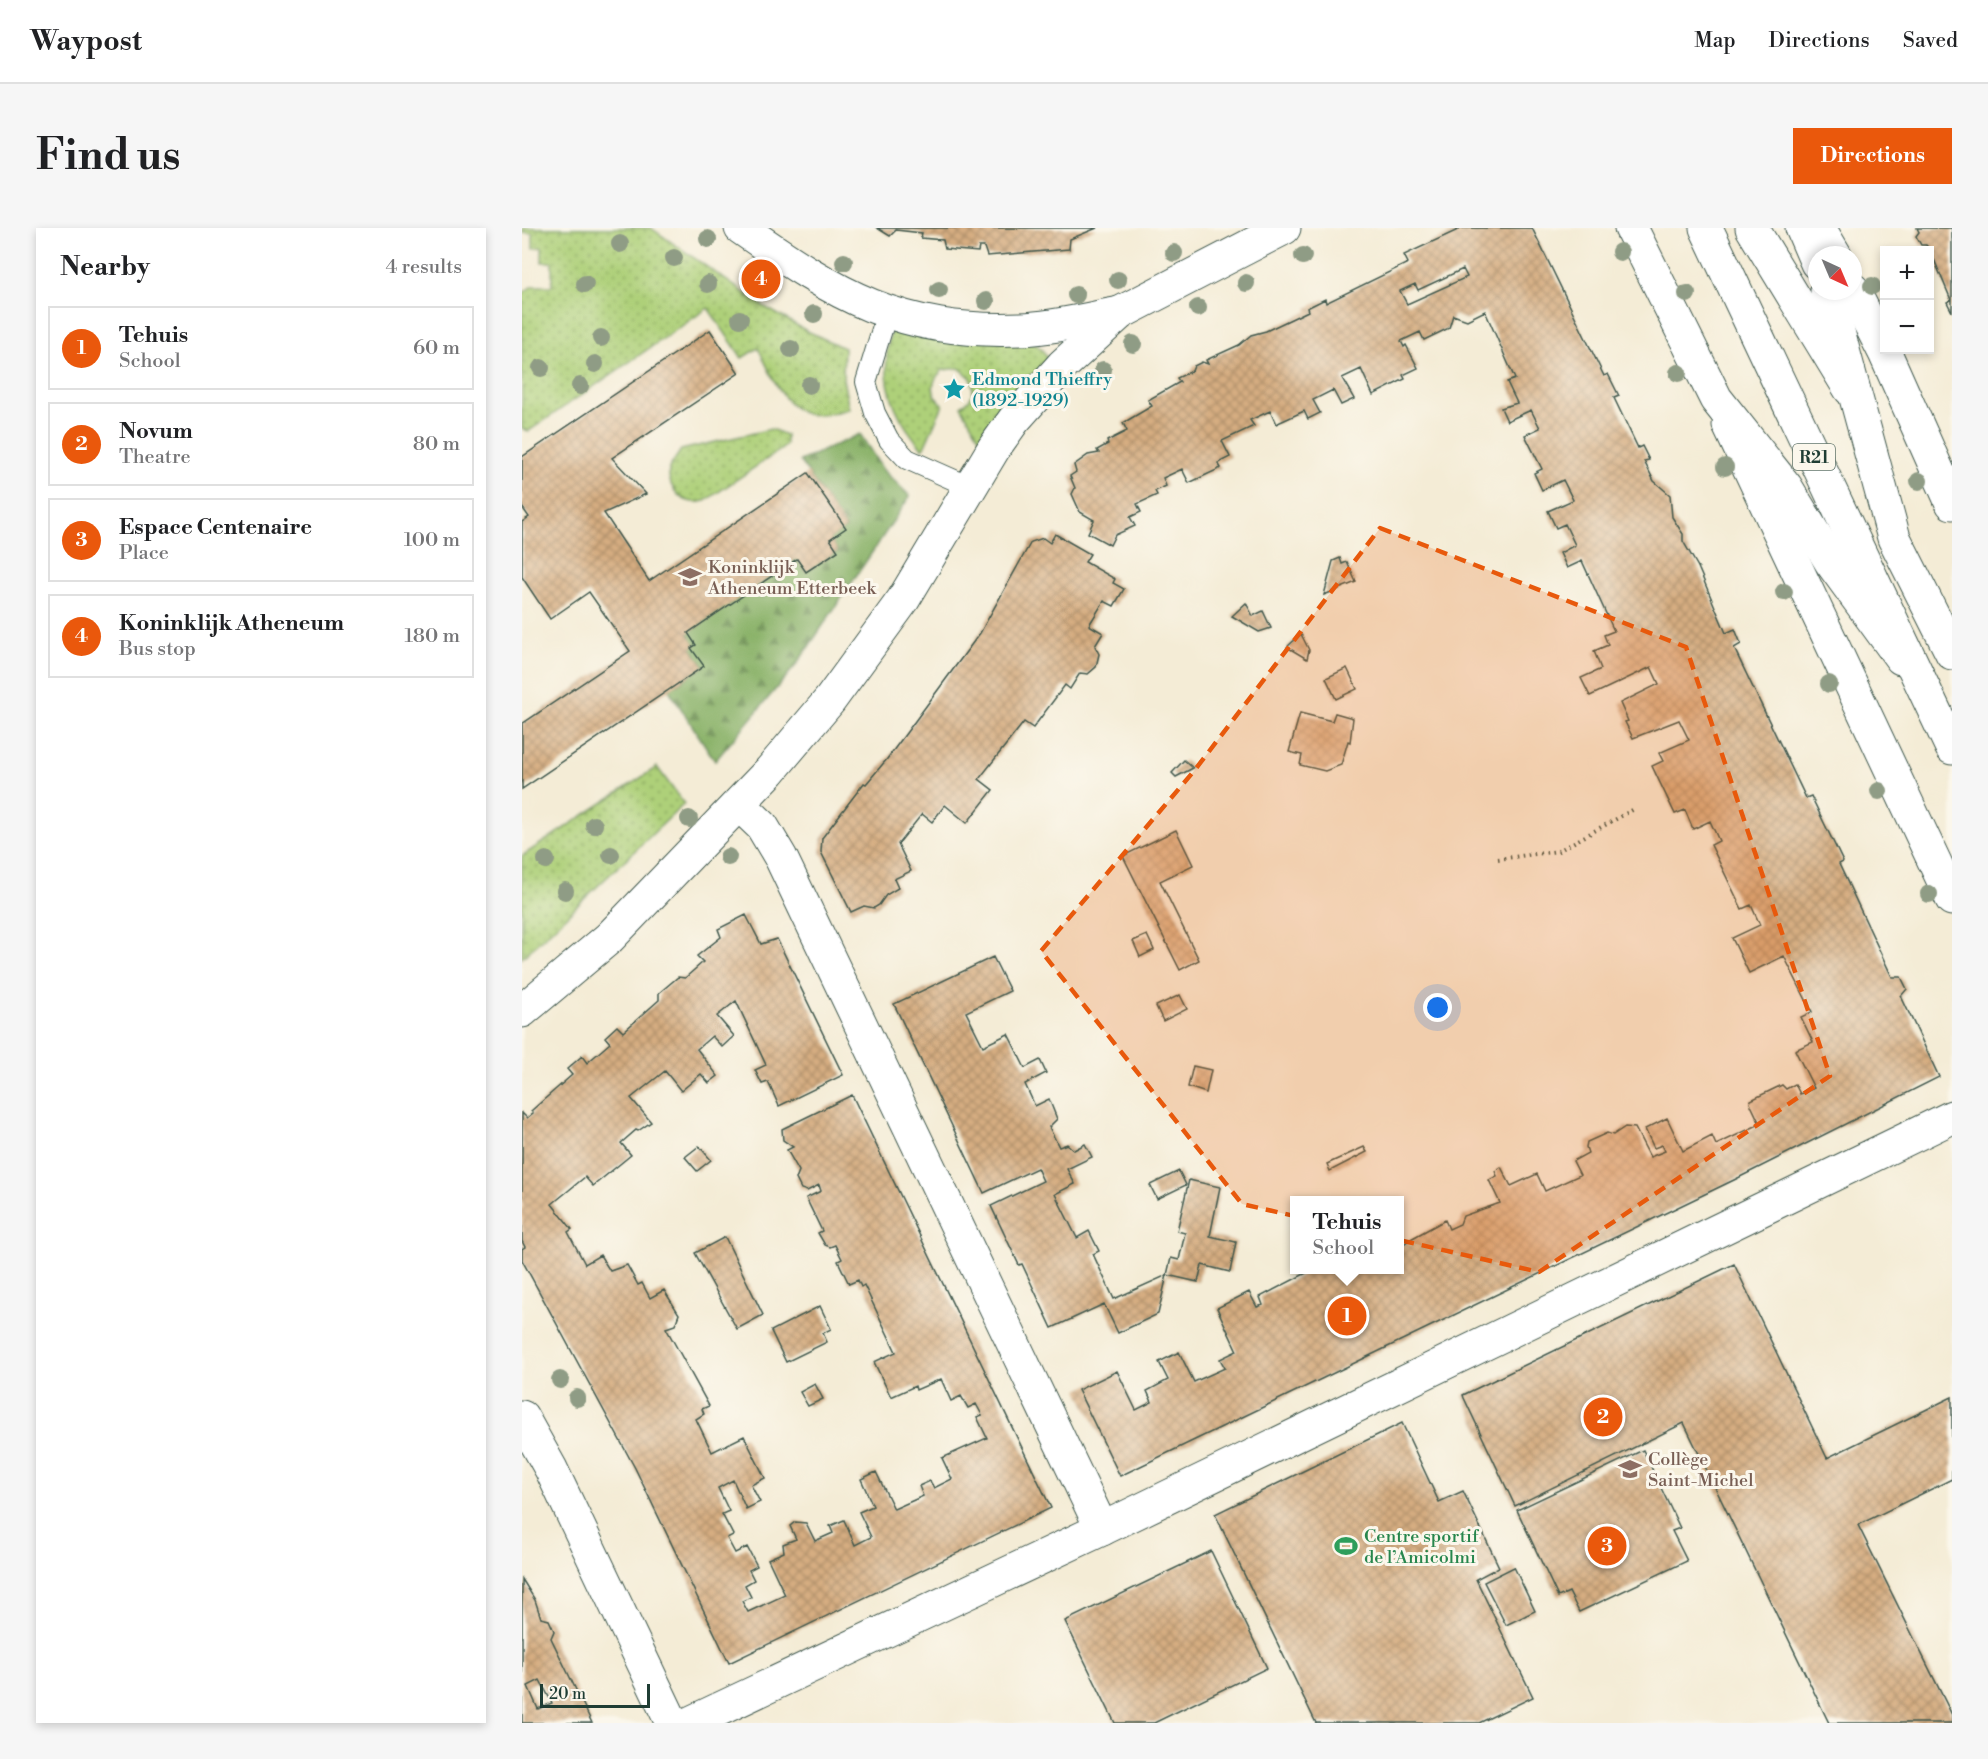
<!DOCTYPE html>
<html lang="en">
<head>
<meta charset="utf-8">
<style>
  body { margin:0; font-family:"Libre Bodoni",serif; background:#f6f6f6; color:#202124 }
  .controls { position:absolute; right:18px; top:18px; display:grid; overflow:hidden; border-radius:0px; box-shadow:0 3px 9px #0003 }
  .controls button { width:54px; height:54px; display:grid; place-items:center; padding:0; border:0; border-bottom:2px solid #e0e0e0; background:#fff; color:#202124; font:30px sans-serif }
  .compass { position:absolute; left:1286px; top:18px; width:54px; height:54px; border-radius:50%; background:#fff; box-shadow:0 3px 9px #0003; rotate:136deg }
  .scale { position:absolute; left:18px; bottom:15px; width:110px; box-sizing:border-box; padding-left:6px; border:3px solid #1f3d34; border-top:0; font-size:16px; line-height:21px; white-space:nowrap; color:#1f3d34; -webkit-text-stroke:4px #fbf7ec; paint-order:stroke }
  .you { position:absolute; left:916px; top:780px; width:21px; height:21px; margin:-15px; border:4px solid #fff; border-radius:50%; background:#1a73e8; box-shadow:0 0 0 9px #1a73e833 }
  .badge { display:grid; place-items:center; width:39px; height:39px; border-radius:50%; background:#ea580c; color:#fff; font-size:20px; font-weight:700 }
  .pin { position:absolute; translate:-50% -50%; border:3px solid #fff; box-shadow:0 2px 6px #0006 }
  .popup { position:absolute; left:768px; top:968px; width:114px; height:78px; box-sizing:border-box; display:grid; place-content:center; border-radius:0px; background:#fff; filter:drop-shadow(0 2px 4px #0005); font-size:20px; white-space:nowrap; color:#757577 }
  .popup b { font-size:22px; color:#202124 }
  .popup::after { content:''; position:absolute; left:50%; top:100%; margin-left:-12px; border:12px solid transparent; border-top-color:#fff }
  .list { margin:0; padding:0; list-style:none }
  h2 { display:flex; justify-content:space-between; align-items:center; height:78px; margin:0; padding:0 24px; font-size:26px }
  h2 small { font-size:20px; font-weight:400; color:#757577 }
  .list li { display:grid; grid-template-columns:39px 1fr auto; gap:18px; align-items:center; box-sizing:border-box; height:84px; margin:0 12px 12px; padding:0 12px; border:2px solid #e0e0e0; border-radius:0px }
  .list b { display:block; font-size:22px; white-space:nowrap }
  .list p { margin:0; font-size:20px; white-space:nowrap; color:#757577 }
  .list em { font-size:20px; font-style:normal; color:#757577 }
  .map { position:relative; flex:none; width:1430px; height:1495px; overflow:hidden; border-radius:0px }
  header { display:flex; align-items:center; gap:36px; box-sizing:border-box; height:84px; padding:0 30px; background:#fff; border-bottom:2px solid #e0e0e0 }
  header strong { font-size:28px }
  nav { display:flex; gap:33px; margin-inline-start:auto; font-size:21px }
  .intro { display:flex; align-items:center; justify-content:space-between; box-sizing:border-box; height:144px; padding:0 36px }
  h1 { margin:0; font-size:42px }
  .button { padding:15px 27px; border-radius:0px; background:#ea580c; color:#fff; font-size:21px; font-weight:700 }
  main { display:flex; gap:36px; padding:0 36px }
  aside { flex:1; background:#fff; border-radius:0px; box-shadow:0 3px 9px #0003 }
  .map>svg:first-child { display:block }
  .forest { fill:url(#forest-firs); stroke:#54784e; stroke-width:1.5 }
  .park { fill:url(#park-dots); stroke:#668656; stroke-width:1.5 }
  .building { fill:url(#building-cross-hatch); fill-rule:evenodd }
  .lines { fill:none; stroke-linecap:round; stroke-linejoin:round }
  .lane-casing { stroke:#3f574c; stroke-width:22 }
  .street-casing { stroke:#3f574c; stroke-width:35 }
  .secondary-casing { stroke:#3f574c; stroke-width:35 }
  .primary-casing { stroke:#3f574c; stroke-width:35 }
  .path { stroke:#3f574c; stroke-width:4; stroke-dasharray:1.5 4.5; stroke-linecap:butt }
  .lane { stroke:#fff; stroke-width:20 }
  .street { stroke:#fff; stroke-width:33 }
  .secondary { stroke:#fff; stroke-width:33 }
  .primary { stroke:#fff; stroke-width:33 }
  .tree { fill:#8f9c85 }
  .marked { fill:#e8590c; fill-opacity:0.2; stroke:#e8590c; stroke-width:4.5; stroke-dasharray:12 8; stroke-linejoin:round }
  .labels { text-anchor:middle; stroke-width:6; stroke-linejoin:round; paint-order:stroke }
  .shield { fill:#fbf7ec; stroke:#61756b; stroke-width:1.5 }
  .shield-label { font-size:16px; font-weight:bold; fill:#1f3d34 }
  .culture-label { font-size:18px; fill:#0d838f; stroke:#fbf7ec; text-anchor:start }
  .education-label { font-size:18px; fill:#785e54; stroke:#fbf7ec; text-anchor:start }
  .leisure-label { font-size:18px; fill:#27864d; stroke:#fbf7ec; text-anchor:start }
</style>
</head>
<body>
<header>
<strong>Waypost</strong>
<nav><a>Map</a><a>Directions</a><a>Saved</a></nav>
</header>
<div class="intro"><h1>Find us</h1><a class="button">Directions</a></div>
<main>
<aside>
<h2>Nearby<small>4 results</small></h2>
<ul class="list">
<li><span class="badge">1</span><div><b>Tehuis</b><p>School</p></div><em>60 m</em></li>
<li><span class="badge">2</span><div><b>Novum</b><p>Theatre</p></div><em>80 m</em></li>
<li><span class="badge">3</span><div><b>Espace Centenaire</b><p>Place</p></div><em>100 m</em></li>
<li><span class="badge">4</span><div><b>Koninklijk Atheneum</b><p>Bus stop</p></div><em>180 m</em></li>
</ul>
</aside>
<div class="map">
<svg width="1430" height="1495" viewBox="0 0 1430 1495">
  <defs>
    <pattern id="forest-firs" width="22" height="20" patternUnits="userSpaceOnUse" patternTransform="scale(1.5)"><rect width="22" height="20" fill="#8ab269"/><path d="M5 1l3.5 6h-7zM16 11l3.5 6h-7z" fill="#709257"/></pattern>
    <pattern id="park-dots" width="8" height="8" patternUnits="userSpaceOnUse" patternTransform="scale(1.5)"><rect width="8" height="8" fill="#aed079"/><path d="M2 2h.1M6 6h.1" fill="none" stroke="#8daa64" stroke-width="1.8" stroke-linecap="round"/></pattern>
    <pattern id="building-cross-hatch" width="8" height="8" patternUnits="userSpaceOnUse" patternTransform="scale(1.5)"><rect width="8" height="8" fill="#d6ad81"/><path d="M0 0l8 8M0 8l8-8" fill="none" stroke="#ad8e6a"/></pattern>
  </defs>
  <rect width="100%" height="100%" fill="#fbf7ec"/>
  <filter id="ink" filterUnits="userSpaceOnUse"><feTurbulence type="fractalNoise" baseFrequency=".0167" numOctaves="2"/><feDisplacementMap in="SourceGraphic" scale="12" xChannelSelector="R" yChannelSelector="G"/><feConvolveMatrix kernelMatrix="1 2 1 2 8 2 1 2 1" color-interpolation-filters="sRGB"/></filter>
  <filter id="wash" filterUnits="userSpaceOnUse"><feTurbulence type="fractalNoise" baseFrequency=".008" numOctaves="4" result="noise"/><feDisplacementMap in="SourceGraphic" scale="24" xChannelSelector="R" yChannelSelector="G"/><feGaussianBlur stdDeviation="1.35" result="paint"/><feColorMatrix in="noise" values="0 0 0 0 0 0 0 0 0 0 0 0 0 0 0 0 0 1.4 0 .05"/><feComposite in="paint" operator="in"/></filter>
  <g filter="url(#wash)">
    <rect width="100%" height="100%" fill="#f4ecd6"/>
    <!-- forest -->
    <path class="forest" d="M338,206L361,242L388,268L275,436L193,533L147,462L182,438L169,420L173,416L166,405L275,331L284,344L316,323L308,311L324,300L278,233Z"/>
    <!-- park -->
    <g class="park">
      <path d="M1,0H129L243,79L283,102L322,120L321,151L327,181C315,184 302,188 290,187C262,185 248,142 236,120L220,130L186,80L7,203L0,201V66L10,58H30V34H20V19L11,20V5H1Z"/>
      <path d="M370,101L512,115L520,121L526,132L461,216L439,178C451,172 453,162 449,150L437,140L421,142C408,153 408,166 421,177L401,221C369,186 356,147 370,101Z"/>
      <path d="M249,201L264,207V216L260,221L183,273C161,279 145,261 147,240L159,222Z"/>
      <path d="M135,539L162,576L0,730V628Z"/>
    </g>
    <g id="blocks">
      <!-- building -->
      <g class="building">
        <path d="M355,0H575L548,11L547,21L465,28L462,19H457L456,24L423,21L421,12L399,10L400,5L374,2L368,8Z"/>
        <path d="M940,0H1010L1082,148L1086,146L1097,168L1092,170L1116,220L1120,218L1127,232L1122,233L1132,253L1148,267L1150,289L1161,306V313L1176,339L1204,405L1213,401L1219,416L1212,420L1284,570L1289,568L1321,634L1317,636L1370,749H1379L1385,761L1379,768L1417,849L1212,952L598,1248L556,1162L595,1143L614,1182L630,1174L625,1163L646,1152L637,1134L657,1124L672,1154L703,1140L698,1131L715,1123L695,1080L727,1064L735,1079L741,1077L738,1069L790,1042H878V1019L887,1012L923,992L927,1001L938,996L941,988L978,975L967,952L975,948L973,943L979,939L989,958L1015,946L1023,963L1058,947L1051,933L1066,925L1064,919L1065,914L1085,905L1091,907L1103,899L1113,900L1128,929L1143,923L1140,917L1132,920L1123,901L1145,890L1161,923L1190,908L1194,917L1238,896L1228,875L1229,872L1260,857L1264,861L1273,856L1278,866L1292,860L1273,822L1291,814L1279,789L1290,784L1262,728L1227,745L1210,710L1238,697L1229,677L1220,681L1189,617L1197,613L1188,593L1171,601L1163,582L1153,586L1130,538L1141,533L1137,525L1167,512L1157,492L1111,510L1103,494L1106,493L1098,475L1137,456L1129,439L1068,468L1059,450L1079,441L1072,423L1086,417L1082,407L1092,403L1060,333L1045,340L1038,325L1053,317L1043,296L1034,300L1026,283L1051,272L1041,252L1020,262L1012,245L1020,241L1003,207L1018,200L1009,182L985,193L979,180L995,175L985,154L993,151L963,83L945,92L931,87L927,100L902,112L898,104L879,113L882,119L884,117L896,140L881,147L883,151L851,167L839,141L820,150L832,171L819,177L811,162L791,172L798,185L786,191L782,183L754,196L748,183L728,192L732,198L700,213L708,229L696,235L699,240L667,255L660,241L641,250L644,258L633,263L635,267L615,276L619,284L608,289L613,298L593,307L588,317L566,305L572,292L558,284L550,266L553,260L548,248L554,244L552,237L566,227L577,225L575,222L586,216L585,213L605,203L601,195L630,178L626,172L658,154L655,150L670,143L672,138L680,134L686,136L684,132L717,117L729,107L744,103L786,83L785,80L803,71L804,75L886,35L882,27ZM941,41L945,49L885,76L878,63L893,56L896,62Z"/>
        <path d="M1395,0H1430V84L1425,74L1429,72L1408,22L1404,17H1399L1394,8L1397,4Z"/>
        <path d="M188,102L217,145L90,230L124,266L82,285L127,353L286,245L324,300L308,311L316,323L284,344L275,331L166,405L174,417L169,420L182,438L0,561V496L108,423L67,364L28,391L0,349V294L7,289L0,279V229Z"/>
        <path d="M533,306L568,326L563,334L593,351L591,355L602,361L592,378L582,373L567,397L581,405L573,418L577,426L574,439L566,446L558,445L548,461L543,457L511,500L502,494L457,551L471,562L445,595L423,577L410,594L400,586L376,616L389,643L372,651L376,660L364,667L357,677L352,680L342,678L329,684L299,624L300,610L342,555L344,556L365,531L458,405L509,314L521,310L528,315Z"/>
        <path d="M818,330L820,336L825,334L834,354L802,367L811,333Z"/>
        <path d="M724,375L731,388L741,383L749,400L737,404L710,388Z"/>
        <path d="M779,406L787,422L785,431L765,419Z"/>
        <path d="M825,440L835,461L814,471L804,450Z"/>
        <path d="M778,485L810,493L813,485L831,490L828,514L826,513L819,537L803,543L778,537L780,527L767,524Z"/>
        <path d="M662,532L671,540L654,549L650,545Z"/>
        <path d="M654,602L671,637L638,653L677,732L658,742L601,628Z"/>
        <path d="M224,687L239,716L255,711L321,847L257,878L246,854L240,856L233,842L244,837L214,773L195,788L212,808L200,819L190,808L175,821L196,848L187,855L179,846L159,863L143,843L109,870L129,894L116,903L114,902L99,915L109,927L71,958L63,949L30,976L50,1001L46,1004L63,1036L78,1027L88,1043L105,1037L116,1057L120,1055L128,1070L142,1062L157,1086L153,1097L144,1100L187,1178L180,1181L182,1186L174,1191L190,1224L222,1208L243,1250L229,1257L238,1274L224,1281L211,1252L196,1260L207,1283L200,1286L211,1307L205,1310L213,1325L225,1319L235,1338L227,1342L232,1352L223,1357L229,1369L220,1373L226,1384L263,1367L246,1331L262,1324L261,1316L274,1311L268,1298L273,1294L284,1295L293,1313L311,1305L308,1298L322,1292L333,1317L349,1309L337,1284L351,1278L339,1251L354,1244L372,1281L401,1268L397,1258L408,1253L412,1260L430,1251L420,1230L465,1210L455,1189L460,1187L454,1176L446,1180L439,1168L429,1173L419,1151L394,1162L393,1158L369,1169L352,1134L374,1124L342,1057L339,1059L336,1052L327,1056L316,1033L320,1031L313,1017L308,1019L303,1017L296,1005L300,1003L284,970L299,963L297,957L285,963L279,961L274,951L277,943L265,922L271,919L261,912L260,901L330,867L529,1280L207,1435L113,1240L0,1032V1021L3,1019L0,1013V885L5,890L11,885L9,883L50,847L45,841L60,828L65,835L88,815L83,809L95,798L101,804L137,772V765L156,749L163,750L181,734L175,728L199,709L196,701Z"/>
        <path d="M625,707L632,722L618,729L611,713Z"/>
        <path d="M471,729L488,763L444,784L461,818L486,806L503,840L518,832L524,845L503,856L513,878L527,871L535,891L527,899L537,919L545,916L552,922L563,916L570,929L545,941L553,956L533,966L555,1010L567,1003L577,1023L571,1026L592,1071L645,1047L636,1086L596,1105L582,1076L530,1100L500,1036L497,1037L469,978L521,953L515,940L462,965L372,776Z"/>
        <path d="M658,767L665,781L641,793L634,778Z"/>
        <path d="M671,838L689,842L684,865L666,859Z"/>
        <path d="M177,918L189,932L175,943L163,929Z"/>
        <path d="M842,919L845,924L808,943L805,936Z"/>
        <path d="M657,943L664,957L635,971L628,957Z"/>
        <path d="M667,952L698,959L688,1008L714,1014L708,1044L680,1037L676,1054L645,1047L649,1030L657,1032L663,1005L655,1003Z"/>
        <path d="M203,1009L241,1087L215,1101L173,1025Z"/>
        <path d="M1212,1036L1305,1230L1430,1169V1251L1336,1297L1430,1487V1495H1307L1162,1195L993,1278L942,1170L941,1167Z"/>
        <path d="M298,1078L309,1101L301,1105L305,1114L264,1134L249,1103Z"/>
        <path d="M293,1156L301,1171L286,1178L278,1164Z"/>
        <path d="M880,1195L917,1274L941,1263L977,1339L954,1351L1011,1469L957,1495H794L693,1286Z"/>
        <path d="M1121,1222L1158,1300L1150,1303L1165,1333L1057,1384L1047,1364L1036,1369L995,1282Z"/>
        <path d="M689,1323L745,1440L632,1495H593L543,1393Z"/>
        <path d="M992,1339L1013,1383L984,1397L962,1354Z"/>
        <path d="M0,1351L13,1372L19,1390L27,1392L32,1403L29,1410L70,1495H0ZM18,1452L30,1475L16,1481L6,1458Z"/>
      </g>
    </g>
  </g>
  <g filter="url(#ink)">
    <use href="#blocks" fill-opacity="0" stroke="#3f574c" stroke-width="1.5"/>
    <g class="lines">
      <!-- lane casing -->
      <g class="lane-casing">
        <path id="lane" d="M365,85L344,154L353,185L367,212L385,231L448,259"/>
      </g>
      <!-- street casing -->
      <g class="street-casing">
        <g id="street">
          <path d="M219,0C315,67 377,106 499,101C532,100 566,91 598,85"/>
          <path d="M1207,197L1430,671"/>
          <path d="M217,576L240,598L259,630L580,1301"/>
          <path d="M0,783L87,710L248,543L308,472L381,372L472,220L492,192L541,137L598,85L762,0"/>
          <path d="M0,1189L29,1241L150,1495"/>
          <path d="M168,1495L580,1301L1430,889"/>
        </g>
      </g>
      <!-- secondary casing -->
      <g class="secondary-casing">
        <g id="secondary">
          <path d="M1109,0L1194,171L1264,259L1309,334L1379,430"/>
          <path d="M1230,0L1328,161"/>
          <path d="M1297,0L1313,27"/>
          <path d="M1331,62L1363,125L1430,275"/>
        </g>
      </g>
      <!-- primary casing -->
      <g class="primary-casing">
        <g id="primary">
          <path d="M1184,0L1430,520"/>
          <path d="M1280,0L1295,35"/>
          <path d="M1305,63L1372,310L1430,425"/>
        </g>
      </g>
      <!-- path -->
      <path class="path" d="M976,631L1036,623L1114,580"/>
      <!-- lane -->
      <use href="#lane" class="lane"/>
      <!-- street -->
      <use href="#street" class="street"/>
      <!-- secondary -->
      <use href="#secondary" class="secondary"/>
      <!-- primary -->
      <use href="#primary" class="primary"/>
    </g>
    <!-- trees -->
    <g class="tree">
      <circle cx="186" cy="11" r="9"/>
      <circle cx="98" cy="16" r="9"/>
      <circle cx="1098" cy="24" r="9"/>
      <circle cx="652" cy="25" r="9"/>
      <circle cx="781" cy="28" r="9"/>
      <circle cx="152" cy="30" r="9"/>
      <circle cx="322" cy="34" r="9"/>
      <circle cx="232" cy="46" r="9"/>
      <circle cx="596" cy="52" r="9"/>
      <circle cx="724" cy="55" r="9"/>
      <circle cx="63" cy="56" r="9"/>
      <circle cx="186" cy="56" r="9"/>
      <circle cx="1350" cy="58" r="9"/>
      <circle cx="417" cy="62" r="9"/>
      <circle cx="1165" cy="66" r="9"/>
      <circle cx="554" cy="67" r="9"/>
      <circle cx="464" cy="73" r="9"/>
      <circle cx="676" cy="80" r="9"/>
      <circle cx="292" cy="86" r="9"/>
      <circle cx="218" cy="91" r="9"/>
      <circle cx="79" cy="110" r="9"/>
      <circle cx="611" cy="116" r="9"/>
      <circle cx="269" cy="121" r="9"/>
      <circle cx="73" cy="136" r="9"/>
      <circle cx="19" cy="140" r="9"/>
      <circle cx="581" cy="142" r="9"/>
      <circle cx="1156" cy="145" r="9"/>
      <circle cx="287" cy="157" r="9"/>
      <circle cx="58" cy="158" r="9"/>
      <circle cx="1203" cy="239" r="9"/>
      <circle cx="1397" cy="253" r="9"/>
      <circle cx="1262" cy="364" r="9"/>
      <circle cx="1307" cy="456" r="9"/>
      <circle cx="1357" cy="563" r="9"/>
      <circle cx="167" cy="591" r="9"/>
      <circle cx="72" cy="597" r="9"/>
      <circle cx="89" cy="627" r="9"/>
      <circle cx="206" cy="629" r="9"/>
      <circle cx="24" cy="632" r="9"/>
      <circle cx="43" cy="663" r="9"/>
      <circle cx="1407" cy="666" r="9"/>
      <circle cx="38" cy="1152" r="9"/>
      <circle cx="55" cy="1170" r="9"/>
    </g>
  </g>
  <!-- marked area -->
  <path class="marked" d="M858,300L1164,419L1308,848L1017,1044L720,976L519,723L672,543Z"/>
  <!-- icons -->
  <defs>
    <g id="sight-bare" transform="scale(1.8)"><path d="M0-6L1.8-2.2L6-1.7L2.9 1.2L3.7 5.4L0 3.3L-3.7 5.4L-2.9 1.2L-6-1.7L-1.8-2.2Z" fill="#0f9aa8" stroke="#fbf7ec" stroke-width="2.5" paint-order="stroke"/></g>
    <g id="school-bare" transform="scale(1.8)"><path d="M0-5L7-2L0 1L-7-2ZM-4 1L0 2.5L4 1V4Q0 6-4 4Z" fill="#8d6e63" stroke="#fbf7ec" stroke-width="2.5" paint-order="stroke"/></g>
    <g id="stadium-bare" transform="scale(1.8)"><path d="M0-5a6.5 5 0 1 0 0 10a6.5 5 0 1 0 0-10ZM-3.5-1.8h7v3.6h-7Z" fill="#2e9e5b" stroke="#fbf7ec" stroke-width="2.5" paint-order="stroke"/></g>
  </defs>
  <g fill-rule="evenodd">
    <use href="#sight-bare" x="432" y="161"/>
    <use href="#school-bare" x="168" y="349"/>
    <use href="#school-bare" x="1108" y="1241"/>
    <use href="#stadium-bare" x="824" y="1318"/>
  </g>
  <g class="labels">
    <!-- shield labels -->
    <rect class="shield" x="1271" y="216" width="42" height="26" rx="4.5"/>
    <g class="shield-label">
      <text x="1292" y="235">R21</text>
    </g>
    <!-- culture labels -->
    <g class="culture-label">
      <text x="450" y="157">Edmond Thieffry<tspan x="450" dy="21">(1892-1929)</tspan></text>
    </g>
    <!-- education labels -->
    <g class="education-label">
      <text x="186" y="345">Koninklijk<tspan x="186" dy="21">Atheneum Etterbeek</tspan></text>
      <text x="1126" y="1237">Collège<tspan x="1126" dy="21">Saint-Michel</tspan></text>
    </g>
    <!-- leisure labels -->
    <g class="leisure-label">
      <text x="842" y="1314">Centre sportif<tspan x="842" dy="21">de l’Amicolmi</tspan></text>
    </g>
  </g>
</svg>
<div class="controls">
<button>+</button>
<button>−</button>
</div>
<svg class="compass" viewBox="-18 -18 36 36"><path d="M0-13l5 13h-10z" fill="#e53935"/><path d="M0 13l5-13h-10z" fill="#757577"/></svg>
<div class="scale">20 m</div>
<div class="you"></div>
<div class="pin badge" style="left:825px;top:1088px">1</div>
<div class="popup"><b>Tehuis</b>School</div>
<div class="pin badge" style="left:1081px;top:1189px">2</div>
<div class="pin badge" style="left:1085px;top:1318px">3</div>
<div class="pin badge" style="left:239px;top:51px">4</div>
</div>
</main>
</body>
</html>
